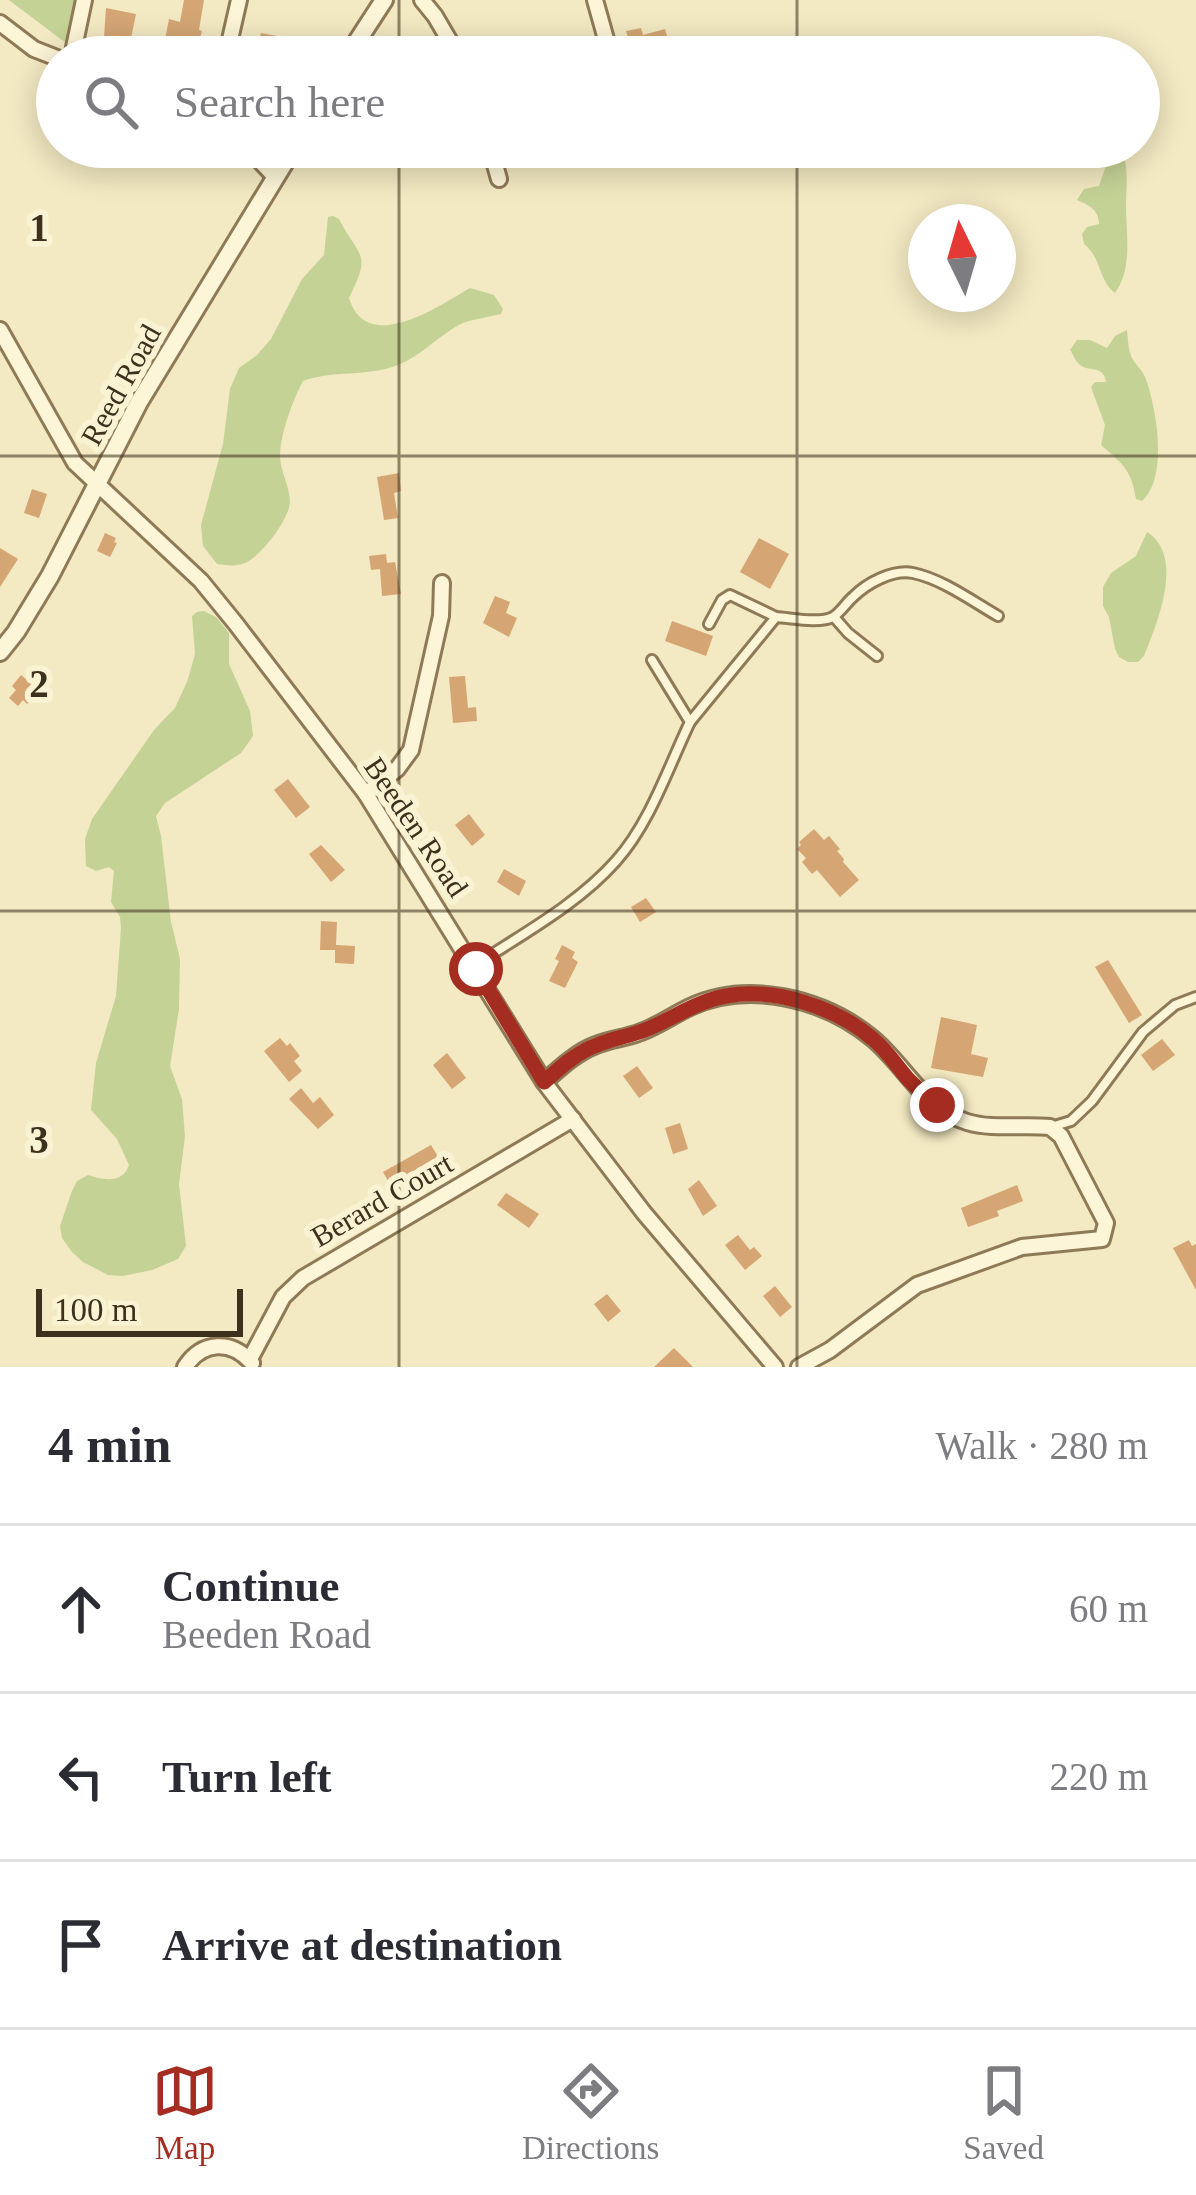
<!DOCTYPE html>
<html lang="en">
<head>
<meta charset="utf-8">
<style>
  body { margin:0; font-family:Georgia,serif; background:#f2f2f3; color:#2b2b33 }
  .compass { position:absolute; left:908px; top:204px; width:108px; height:108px; border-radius:50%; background:#fff; box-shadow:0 6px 30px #0003; rotate:355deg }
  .scale { position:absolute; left:36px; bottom:30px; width:207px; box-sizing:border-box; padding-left:12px; border:6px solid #3d301d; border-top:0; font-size:33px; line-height:42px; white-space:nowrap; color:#3d301d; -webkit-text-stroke:9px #f9f2d3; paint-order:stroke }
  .stop { position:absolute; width:36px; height:36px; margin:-27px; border:9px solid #a52c20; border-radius:50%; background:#fff }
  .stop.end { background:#a52c20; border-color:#fff; box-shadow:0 3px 12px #0008 }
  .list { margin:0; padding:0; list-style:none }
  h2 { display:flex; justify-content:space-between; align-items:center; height:156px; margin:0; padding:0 48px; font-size:51px }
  h2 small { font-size:39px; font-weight:400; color:#7c7c81 }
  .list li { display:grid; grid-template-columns:78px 1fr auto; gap:36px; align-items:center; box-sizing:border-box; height:168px; padding:0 48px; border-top:3px solid #e1e1e2 }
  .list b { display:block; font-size:45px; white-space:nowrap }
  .list p { margin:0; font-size:39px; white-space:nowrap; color:#7c7c81 }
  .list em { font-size:39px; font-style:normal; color:#7c7c81 }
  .icon { flex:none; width:66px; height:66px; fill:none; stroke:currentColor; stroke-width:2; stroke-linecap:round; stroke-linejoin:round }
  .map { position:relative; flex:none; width:1196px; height:1367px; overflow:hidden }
  .search { position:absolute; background:#fff; box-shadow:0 6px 30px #0003; left:36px; right:36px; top:36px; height:132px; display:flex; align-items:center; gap:30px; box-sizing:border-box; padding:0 42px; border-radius:66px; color:#7c7c81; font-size:45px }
  .sheet { height:660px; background:#fff }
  nav { display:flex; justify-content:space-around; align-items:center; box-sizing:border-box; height:168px; border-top:3px solid #e1e1e2; background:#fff; font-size:33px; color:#7c7c81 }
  nav a { display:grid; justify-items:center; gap:6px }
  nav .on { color:#a52c20 }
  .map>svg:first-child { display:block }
  .green { fill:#c5d295 }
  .building { fill:#d5a674 }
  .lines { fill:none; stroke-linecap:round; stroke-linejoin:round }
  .service-casing { stroke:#8f7a57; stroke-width:14 }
  .minor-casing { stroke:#8f7a57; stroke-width:20 }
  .tertiary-casing { stroke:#8f7a57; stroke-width:22 }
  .service { stroke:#fcf5d7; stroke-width:8 }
  .minor { stroke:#fcf5d7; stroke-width:14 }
  .tertiary { stroke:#fcf5d7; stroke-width:16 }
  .route { stroke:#a52c20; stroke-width:15 }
  .grid { fill:none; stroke:#3d301d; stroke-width:3; stroke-opacity:0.55 }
  .labels { text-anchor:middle; stroke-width:12; stroke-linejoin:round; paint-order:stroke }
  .street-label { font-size:30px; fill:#3d301d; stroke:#f9f2d3 }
  .grid-label { font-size:39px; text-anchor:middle; font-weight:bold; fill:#3d301d; stroke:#f9f2d3; stroke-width:12; stroke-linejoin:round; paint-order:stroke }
</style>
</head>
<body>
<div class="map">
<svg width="1196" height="1367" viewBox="0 0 1196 1367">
  <rect width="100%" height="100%" fill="#f3e9c2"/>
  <!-- green -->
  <g class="green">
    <path d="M9,0H75L66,43Z"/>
    <path d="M1115,154L1123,155C1129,172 1126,187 1126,205C1126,235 1133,268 1115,293C1098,280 1102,258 1084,244L1082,234L1087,227L1099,224C1099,210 1089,205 1077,200L1084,189L1099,186L1107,163Z"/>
    <path d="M333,216L339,219C360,259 372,252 349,298C367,356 439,306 470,288L494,295L503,309L501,314C489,317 474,319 463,323C441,333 423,355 398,365C368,377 332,370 303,381C292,402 281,432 280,455C280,472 290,486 290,502C289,520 261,556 245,563C235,567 227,565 217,564L203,546L201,525L223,444L230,389L239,368L257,355L271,339L302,279L324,255L328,217Z"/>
    <path d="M1127,330C1128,338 1128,350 1132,358C1137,367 1144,371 1147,382C1157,413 1168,478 1142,501L1136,499C1131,469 1123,464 1101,445L1105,425L1091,387L1095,382H1106C1103,363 1088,374 1078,363C1076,362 1072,352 1070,350L1077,340H1090L1107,348L1115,336Z"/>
    <path d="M1147,532C1185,556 1158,622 1144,656L1138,662H1128L1119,657L1115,649L1109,617L1103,606V587L1111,573L1136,556Z"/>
    <path d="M204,611L216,617L229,633V664L250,711L253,736L241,753L165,803L156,816L161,836L171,922L180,959L179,1009L170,1066L182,1099L185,1136L179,1184L186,1246L178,1259L152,1270L123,1276L108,1275L83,1262L72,1252L62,1238L60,1226L72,1191L77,1181L88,1175C103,1180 123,1184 129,1165L117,1139L91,1110L96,1063L116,996L121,928L120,917L111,902L114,871L109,867L96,871L86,866L85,839L92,819L154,730L175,708L187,682L195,654L192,616L197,612Z"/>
  </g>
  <!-- building -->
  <g class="building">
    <path d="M184,0H204L199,30L202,31L195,57L162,55L169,19L180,22Z"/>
    <path d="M106,8L136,14L130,43L104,37Z"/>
    <path d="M641,28L643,35L665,29L673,57H637V54H633L626,31Z"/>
    <path d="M261,33L277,36L274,57H254Z"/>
    <path d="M399,473L401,491L394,493L398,518L384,520L377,477Z"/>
    <path d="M32,489L47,494L39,518L24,513Z"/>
    <path d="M105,533L116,538L114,542L117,543L110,557L97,551Z"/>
    <path d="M759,538L789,554L770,589L740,572Z"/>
    <path d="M0,548L18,559L0,587Z"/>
    <path d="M386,554L387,563L395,562L401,594L382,596L380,569L371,570L369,556Z"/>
    <path d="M495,596L510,602L506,613L517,618L509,637L483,623Z"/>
    <path d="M672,621L713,636L706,656L665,641Z"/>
    <path d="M21,675L39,690L27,704L23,700L18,706L9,698L16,690L12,686Z"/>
    <path d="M465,676L468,708L476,707L477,721L453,723L449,677Z"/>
    <path d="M288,779L310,807L296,818L274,790Z"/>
    <path d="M469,814L485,835L472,846L455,825Z"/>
    <path d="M814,829L824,840L829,836L840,849L837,851L844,859L843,862L859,880L840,897L817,870L812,874L802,862L806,858L797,849L801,845L799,842Z"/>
    <path d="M321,845L345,870L331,882L309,854Z"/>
    <path d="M504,869L526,881L519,896L497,882Z"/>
    <path d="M646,898L656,912L640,922L631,907Z"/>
    <path d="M321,921L337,922L336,945L355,946L354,964L335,963V950H320Z"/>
    <path d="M562,945L575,952L572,958L578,962L565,988L549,981L559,961L555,959Z"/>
    <path d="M1108,960L1142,1015L1129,1023L1095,967Z"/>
    <path d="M941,1017L977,1025L971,1054L988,1058L983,1077L931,1068Z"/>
    <path d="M280,1038L287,1046L290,1043L300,1056L294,1061L302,1071L289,1082L264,1051Z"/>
    <path d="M1162,1039L1175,1055L1153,1071L1141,1055Z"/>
    <path d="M447,1053L466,1078L452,1089L433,1065Z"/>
    <path d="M637,1066L653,1088L639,1098L623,1076Z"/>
    <path d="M301,1088L313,1103L320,1097L334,1115L318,1129L289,1099Z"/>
    <path d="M680,1123L688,1149L673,1154L665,1128Z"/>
    <path d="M431,1145L440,1160L391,1186L383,1172Z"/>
    <path d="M699,1180L717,1206L703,1216L688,1189Z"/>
    <path d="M1017,1185L1023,1201L997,1211L999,1216L968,1227L961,1208Z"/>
    <path d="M506,1193L539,1214L529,1228L497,1205Z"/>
    <path d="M738,1235L750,1250L754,1247L762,1256L745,1270L725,1245Z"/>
    <path d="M1189,1240L1192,1246L1196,1244V1290L1173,1248Z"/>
    <path d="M775,1286L792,1307L780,1317L763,1296Z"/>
    <path d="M607,1294L621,1311L608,1322L594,1304Z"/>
    <path d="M674,1348L693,1367H654Z"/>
  </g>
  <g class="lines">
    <!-- service casing -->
    <g class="service-casing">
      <g id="service">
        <path d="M776,617C792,618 819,624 833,617C840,613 847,602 853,597C867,583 893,569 913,573C942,579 972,601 998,616"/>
        <path d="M834,617L848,633L877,656"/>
        <path d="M690,722L776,617L730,595L722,600L709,624"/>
        <path d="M474,966C522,934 577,905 616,861C650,823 668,768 690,722L652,660"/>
        <path d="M1051,1127L1071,1121L1092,1101L1143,1032L1175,1005L1196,997"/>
      </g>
    </g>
    <!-- minor casing -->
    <g class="minor-casing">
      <g id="minor">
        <path d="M422,0L435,16L459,57"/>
        <path d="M595,0L611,57"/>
        <path d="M0,23L34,49L57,58"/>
        <path d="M72,57L84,0"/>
        <path d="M226,57L239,0"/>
        <path d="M247,147L275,177"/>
        <path d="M490,147L499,179"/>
        <path d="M0,330L75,463L201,581L236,624L366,794L544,1082L644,1213L775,1367"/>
        <path d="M366,794L397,769L411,750L441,616L442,583"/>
        <path d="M544,1082C560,1068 577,1052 596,1045C611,1039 626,1038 641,1032C658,1026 673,1015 690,1007C748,980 823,998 872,1038C904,1064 924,1109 967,1122C993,1130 1023,1124 1050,1127L1061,1136L1106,1223L1102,1239L1022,1247L917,1285L830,1350L799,1367"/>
        <path d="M250,1359L283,1297L303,1278L573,1119"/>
        <path d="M185,1367C202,1341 231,1339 252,1363"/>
      </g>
    </g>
    <!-- tertiary casing -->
    <g class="tertiary-casing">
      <g id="tertiary">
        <path d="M347,57L384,0"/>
        <path d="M0,652L16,632L50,576L139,402L294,147"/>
      </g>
    </g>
    <!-- service -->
    <use href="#service" class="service"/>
    <!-- minor -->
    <use href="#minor" class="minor"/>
    <!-- tertiary -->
    <use href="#tertiary" class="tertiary"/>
  </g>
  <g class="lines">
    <!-- route -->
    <path class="route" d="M476,969L544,1082C560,1068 577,1052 597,1045C614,1038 632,1036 650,1028C675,1017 698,1001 726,996C774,987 836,1007 873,1039C888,1051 897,1067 909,1080C918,1089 928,1097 937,1105"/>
  </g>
  <!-- grid -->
  <path class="grid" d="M399,0V57M797,0V57M399,147V1367M797,147V1367M0,456H1196M0,911H1196"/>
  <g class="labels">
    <!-- street labels -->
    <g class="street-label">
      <text transform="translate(121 385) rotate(-61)" y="10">Reed Road</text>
      <text transform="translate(416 827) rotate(56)" y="10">Beeden Road</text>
      <text transform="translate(382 1200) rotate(-30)" y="10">Berard Court</text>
    </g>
  </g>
  <g class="grid-label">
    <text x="39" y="241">1</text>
    <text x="39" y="697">2</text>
    <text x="39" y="1153">3</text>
  </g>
</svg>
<svg class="compass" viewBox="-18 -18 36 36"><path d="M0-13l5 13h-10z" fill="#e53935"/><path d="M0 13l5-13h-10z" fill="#7c7c81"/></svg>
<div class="scale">100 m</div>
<div class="stop" style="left:476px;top:969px"></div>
<div class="stop end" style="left:937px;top:1105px"></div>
<div class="search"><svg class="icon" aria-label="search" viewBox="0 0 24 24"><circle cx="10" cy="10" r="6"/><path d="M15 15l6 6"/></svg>Search here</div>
</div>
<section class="sheet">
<h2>4 min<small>Walk · 280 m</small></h2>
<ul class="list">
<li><svg class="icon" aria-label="ahead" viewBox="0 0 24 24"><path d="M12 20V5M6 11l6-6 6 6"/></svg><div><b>Continue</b><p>Beeden Road</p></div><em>60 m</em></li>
<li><svg class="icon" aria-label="left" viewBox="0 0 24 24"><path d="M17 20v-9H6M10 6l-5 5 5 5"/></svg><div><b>Turn left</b></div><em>220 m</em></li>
<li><svg class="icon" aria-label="arrive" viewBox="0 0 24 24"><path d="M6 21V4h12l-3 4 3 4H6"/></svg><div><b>Arrive at destination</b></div></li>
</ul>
</section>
<nav>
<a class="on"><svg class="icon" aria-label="map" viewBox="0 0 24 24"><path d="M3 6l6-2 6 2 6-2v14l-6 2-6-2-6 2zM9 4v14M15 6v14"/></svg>Map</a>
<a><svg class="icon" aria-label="directions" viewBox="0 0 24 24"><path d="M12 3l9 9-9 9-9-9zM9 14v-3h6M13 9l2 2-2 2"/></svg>Directions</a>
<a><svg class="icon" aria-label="saved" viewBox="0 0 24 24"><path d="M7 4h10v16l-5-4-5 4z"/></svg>Saved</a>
</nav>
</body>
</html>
